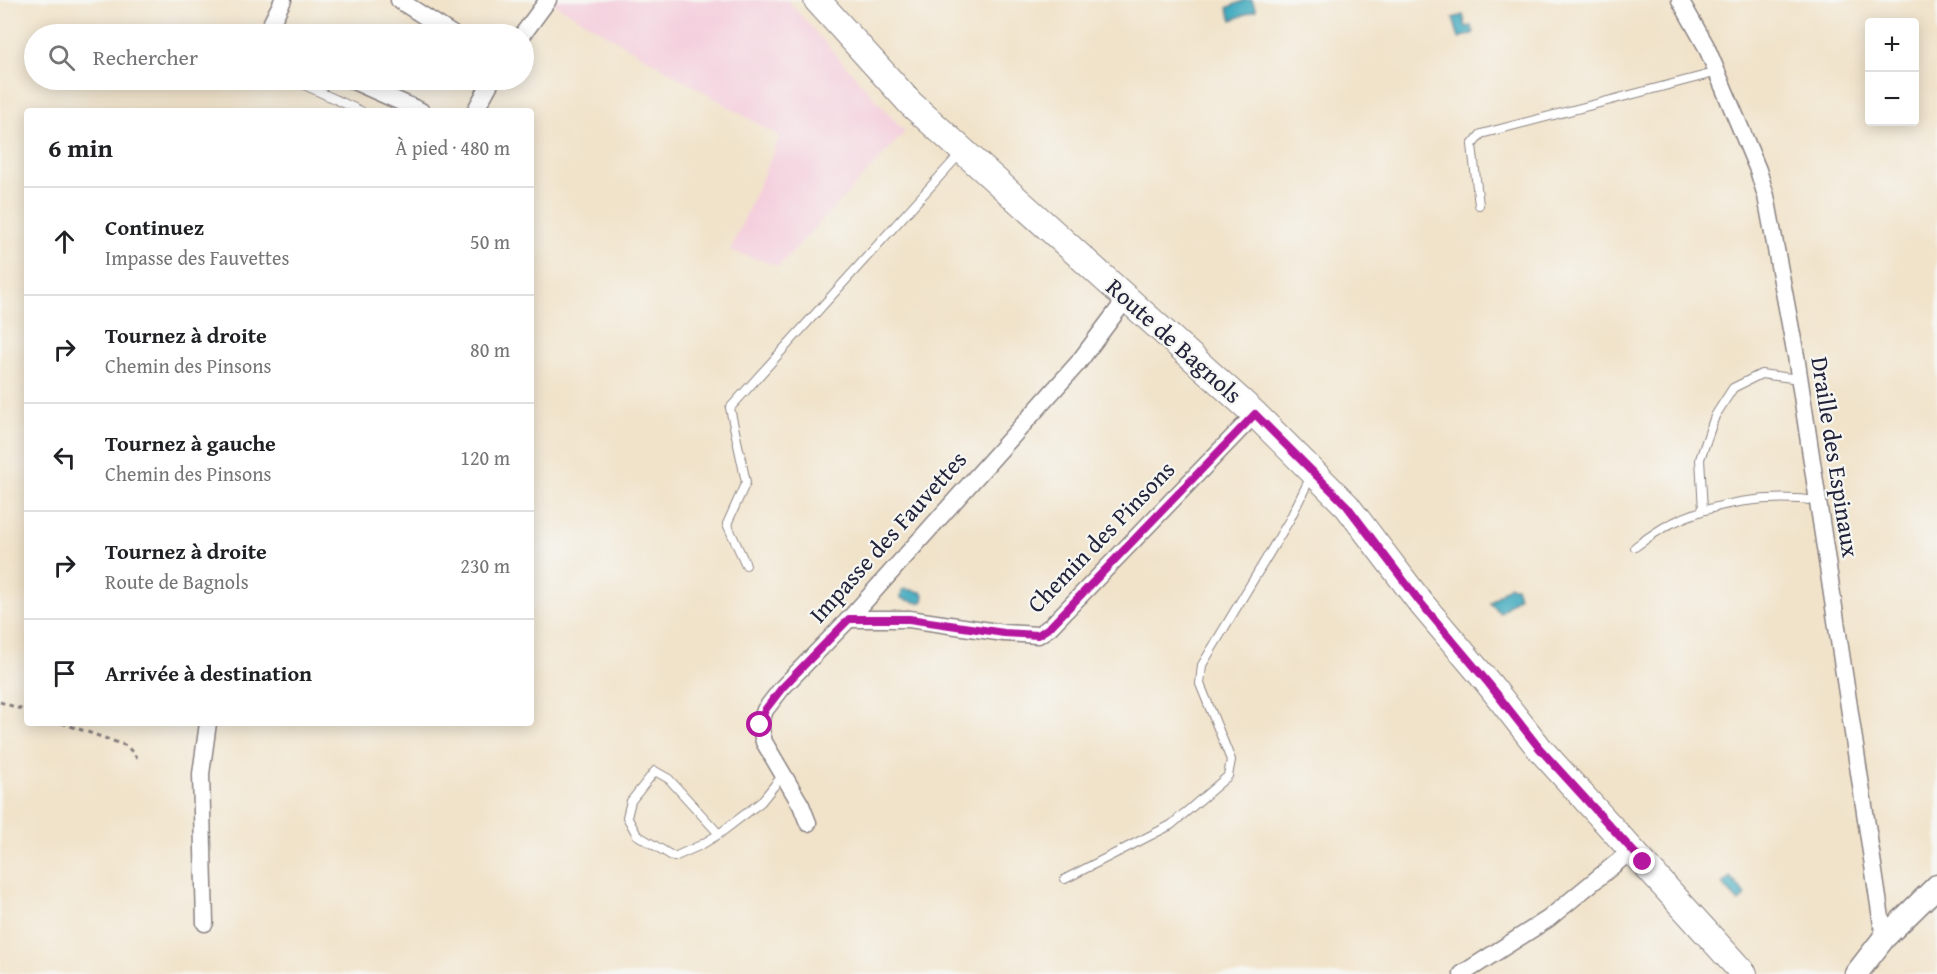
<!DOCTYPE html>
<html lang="fr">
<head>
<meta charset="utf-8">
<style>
  body { margin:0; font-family:"Gentium Book Plus",serif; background:#f6f6f6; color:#202124 }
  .controls { position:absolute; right:18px; top:18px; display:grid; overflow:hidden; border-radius:6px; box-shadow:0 3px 15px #0003 }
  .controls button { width:54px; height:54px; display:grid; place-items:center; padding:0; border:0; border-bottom:2px solid #e0e0e0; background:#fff; color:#202124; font:30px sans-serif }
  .stop { position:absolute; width:18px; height:18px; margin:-14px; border:4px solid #b5179e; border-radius:50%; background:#fff }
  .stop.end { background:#b5179e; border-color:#fff; box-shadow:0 2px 6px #0008 }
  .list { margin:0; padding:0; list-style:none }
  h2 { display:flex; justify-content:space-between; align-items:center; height:78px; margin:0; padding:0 24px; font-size:26px }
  h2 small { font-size:20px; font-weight:400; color:#757577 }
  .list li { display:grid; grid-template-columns:39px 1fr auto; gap:18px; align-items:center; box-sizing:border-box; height:108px; padding:0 24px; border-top:2px solid #e0e0e0 }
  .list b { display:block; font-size:22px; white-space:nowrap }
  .list p { margin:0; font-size:20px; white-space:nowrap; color:#757577 }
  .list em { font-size:20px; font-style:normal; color:#757577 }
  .icon { flex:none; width:33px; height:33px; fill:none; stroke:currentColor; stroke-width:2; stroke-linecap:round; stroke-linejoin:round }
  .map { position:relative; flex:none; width:1937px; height:974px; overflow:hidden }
  .search { position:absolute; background:#fff; box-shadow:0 3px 15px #0003; left:24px; top:24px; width:510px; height:66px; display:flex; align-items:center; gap:15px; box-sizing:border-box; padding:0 21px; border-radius:33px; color:#757577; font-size:22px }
  .panel { position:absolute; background:#fff; box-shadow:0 3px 15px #0003; left:24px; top:108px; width:510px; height:618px; border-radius:6px }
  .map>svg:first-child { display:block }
  .built { fill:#f4cfdd }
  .water { fill:#3da9bd; stroke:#30667c; stroke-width:1.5 }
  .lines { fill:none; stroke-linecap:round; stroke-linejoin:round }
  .lane-casing { stroke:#8a8282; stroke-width:10 }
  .street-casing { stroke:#8a8282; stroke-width:19 }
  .secondary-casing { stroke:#8a8282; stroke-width:25 }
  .primary-casing { stroke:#8a8282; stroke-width:28 }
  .path { stroke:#8a8282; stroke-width:3; stroke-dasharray:4.5 4.5; stroke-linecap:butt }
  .lane { stroke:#fff; stroke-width:8 }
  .street { stroke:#fff; stroke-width:16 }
  .secondary { stroke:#fff; stroke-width:22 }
  .primary { stroke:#fff; stroke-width:26 }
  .route { stroke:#b5179e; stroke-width:8 }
  .labels { text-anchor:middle; stroke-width:4.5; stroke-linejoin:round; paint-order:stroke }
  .street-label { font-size:24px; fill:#22223b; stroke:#f6f6f2 }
</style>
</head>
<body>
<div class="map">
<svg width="1937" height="974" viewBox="0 0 1937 974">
  <rect width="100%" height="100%" fill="#f6f6f2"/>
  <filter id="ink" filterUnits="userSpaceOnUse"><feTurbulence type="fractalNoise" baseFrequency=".0167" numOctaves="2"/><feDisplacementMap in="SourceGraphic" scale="12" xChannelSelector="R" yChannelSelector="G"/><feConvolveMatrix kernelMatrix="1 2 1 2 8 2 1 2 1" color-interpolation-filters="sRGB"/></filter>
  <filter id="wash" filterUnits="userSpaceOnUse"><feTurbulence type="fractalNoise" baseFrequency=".008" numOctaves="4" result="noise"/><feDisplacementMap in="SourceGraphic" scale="24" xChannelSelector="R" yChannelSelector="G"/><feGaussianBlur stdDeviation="1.35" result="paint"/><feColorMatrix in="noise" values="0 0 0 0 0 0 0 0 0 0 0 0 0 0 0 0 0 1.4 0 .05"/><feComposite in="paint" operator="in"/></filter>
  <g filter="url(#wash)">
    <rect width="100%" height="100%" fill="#f1e3ca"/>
    <!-- built -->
    <path class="built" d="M548,0H787L905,132L779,266L730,251L780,137Z"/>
    <!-- water -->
    <g class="water">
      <path d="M1245,0H1252L1256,10L1232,20L1227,8Z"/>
      <path d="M1463,15L1466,27L1471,26L1474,33L1459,38L1453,18Z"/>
      <path d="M1510,585L1512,587H1516L1519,596L1500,613L1490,603Z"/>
      <path d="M905,589L921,592L924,595L923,601L919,603L903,599L901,598L902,590Z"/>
      <path d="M1730,877L1746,895L1739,902L1722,884Z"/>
    </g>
  </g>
  <g filter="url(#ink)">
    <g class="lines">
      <!-- lane casing -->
      <g class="lane-casing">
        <g id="lane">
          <path d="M300,83L361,111"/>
          <path d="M1479,205L1472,145L1481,134L1718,72"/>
          <path d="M1703,510L1700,459L1715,416L1733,388L1761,374L1799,379"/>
          <path d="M1635,547C1646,539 1658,530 1670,524C1714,502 1769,494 1818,501"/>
          <path d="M746,565L727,524L746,482L730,408L960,154"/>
          <path d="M719,834L669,779L655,771L631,801L627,817L637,835L674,857L701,845L719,834L761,802L782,776"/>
          <path d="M1065,879L1171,825L1228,776L1231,760L1200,684L1202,665L1290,519L1312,474"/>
        </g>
      </g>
      <!-- street casing -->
      <g class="street-casing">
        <g id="street">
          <path d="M399,0L452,34"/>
          <path d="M1680,0L1706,46L1758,170L1766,196L1796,356L1884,938"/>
          <path d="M270,34V26L283,0"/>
          <path d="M523,34L548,0"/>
          <path d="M351,80L421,111"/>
          <path d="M475,111L492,80"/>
          <path d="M849,619H909L1004,633L1038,635L1050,627L1255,414"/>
          <path d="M808,823L801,805L764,742L760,725L765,710L782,688L849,619L1078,363L1126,299"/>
          <path d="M205,923L201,774L208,723"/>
          <path d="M1462,974L1548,919L1632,850"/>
        </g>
      </g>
      <!-- secondary casing -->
      <g class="secondary-casing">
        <path id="secondary" d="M1856,974L1884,938L1937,886"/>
      </g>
      <!-- primary casing -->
      <g class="primary-casing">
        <path id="primary" d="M817,0L911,104L1255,414L1347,506L1420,602L1489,684L1540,749L1744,974"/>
      </g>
      <!-- path -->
      <g class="path">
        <path d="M0,702L27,711"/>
        <path d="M62,723L127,746L137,758"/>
      </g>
      <!-- lane -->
      <use href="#lane" class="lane"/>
      <!-- street -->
      <use href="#street" class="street"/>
      <!-- secondary -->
      <use href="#secondary" class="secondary"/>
      <!-- primary -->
      <use href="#primary" class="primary"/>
    </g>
  </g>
  <g class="lines" filter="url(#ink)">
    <!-- route -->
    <path class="route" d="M760,725L765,710L782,688L849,619H909L1004,633L1038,635L1050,627L1255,414L1347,506L1420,602L1489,684L1540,749L1643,862"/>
  </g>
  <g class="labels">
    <!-- street labels -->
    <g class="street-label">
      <text transform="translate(1174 341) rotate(42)" y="8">Route de Bagnols</text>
      <text transform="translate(1835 457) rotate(81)" y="8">Draille des Espinaux</text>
      <text transform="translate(888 537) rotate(-48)" y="8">Impasse des Fauvettes</text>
      <text transform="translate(1101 537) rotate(-46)" y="8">Chemin des Pinsons</text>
    </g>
  </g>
</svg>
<div class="controls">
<button>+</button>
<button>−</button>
</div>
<div class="stop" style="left:760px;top:725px"></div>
<div class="stop end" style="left:1643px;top:862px"></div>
<div class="search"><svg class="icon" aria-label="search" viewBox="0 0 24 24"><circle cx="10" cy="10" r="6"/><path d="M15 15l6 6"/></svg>Rechercher</div>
<section class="panel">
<h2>6 min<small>À pied · 480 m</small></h2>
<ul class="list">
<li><svg class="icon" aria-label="ahead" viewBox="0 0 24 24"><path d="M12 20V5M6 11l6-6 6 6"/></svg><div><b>Continuez</b><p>Impasse des Fauvettes</p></div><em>50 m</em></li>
<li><svg class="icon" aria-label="right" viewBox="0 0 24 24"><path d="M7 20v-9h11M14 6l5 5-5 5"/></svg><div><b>Tournez à droite</b><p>Chemin des Pinsons</p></div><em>80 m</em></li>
<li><svg class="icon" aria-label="left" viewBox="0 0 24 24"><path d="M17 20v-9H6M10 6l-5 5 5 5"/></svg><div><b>Tournez à gauche</b><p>Chemin des Pinsons</p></div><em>120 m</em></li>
<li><svg class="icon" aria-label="right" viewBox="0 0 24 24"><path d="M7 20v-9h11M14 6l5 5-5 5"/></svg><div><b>Tournez à droite</b><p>Route de Bagnols</p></div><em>230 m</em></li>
<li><svg class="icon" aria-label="arrive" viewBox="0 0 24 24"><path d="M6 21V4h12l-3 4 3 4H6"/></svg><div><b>Arrivée à destination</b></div></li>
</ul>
</section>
</div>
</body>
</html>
